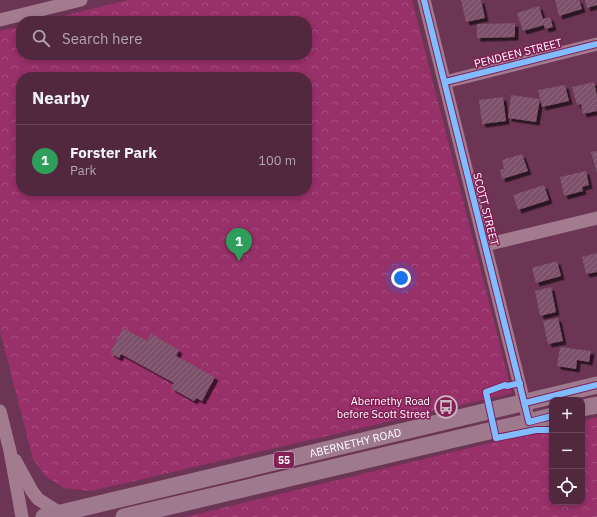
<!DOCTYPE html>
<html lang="en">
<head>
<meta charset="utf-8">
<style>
  body { margin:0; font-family:"IBM Plex Sans",sans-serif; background:#573045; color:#f1f3f6 }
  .controls { position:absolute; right:12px; bottom:12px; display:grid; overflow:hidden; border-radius:8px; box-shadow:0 2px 6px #0003 }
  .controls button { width:36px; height:36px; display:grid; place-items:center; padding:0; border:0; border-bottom:1px solid #674458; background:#51283e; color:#f1f3f6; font:20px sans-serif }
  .you { position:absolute; left:401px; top:278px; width:14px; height:14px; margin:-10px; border:3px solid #fff; border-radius:50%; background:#1a73e8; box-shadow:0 0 0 6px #1a73e833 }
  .badge { display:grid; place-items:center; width:26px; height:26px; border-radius:50%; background:#ccb8c3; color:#fff; font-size:13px; font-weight:700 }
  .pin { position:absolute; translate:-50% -33px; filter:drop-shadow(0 1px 2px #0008) }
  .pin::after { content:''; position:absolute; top:21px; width:14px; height:12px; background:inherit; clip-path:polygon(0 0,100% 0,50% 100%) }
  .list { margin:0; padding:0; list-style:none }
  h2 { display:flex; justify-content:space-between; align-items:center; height:52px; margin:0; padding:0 16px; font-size:17px }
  h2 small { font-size:13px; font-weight:400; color:#b4a6b0 }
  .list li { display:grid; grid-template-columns:26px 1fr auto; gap:12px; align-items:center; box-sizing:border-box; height:72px; padding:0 16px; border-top:1px solid #674458 }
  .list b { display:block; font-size:15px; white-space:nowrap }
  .list p { margin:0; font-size:13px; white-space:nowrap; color:#b4a6b0 }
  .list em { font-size:13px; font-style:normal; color:#b4a6b0 }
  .icon { flex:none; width:22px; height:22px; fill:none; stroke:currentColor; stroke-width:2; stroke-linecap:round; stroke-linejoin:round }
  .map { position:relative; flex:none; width:597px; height:517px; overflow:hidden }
  .search { position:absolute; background:#51283e; box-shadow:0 2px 6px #0003; left:16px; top:16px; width:296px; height:44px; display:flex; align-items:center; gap:10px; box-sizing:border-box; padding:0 14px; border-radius:16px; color:#b4a6b0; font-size:15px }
  .panel { position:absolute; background:#51283e; box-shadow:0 2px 6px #0003; left:16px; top:72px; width:296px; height:124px; border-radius:16px }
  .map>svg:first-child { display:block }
  .park { fill:url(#park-crowns); fill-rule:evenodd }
  .building { fill:url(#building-hatch); filter:url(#shadow) }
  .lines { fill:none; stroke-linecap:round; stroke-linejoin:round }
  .minor { stroke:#a27b8f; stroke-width:13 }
  .major { stroke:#9f7a8e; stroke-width:17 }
  .cycleway-casing { stroke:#821f54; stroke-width:8 }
  .cycleway { stroke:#80bcff; stroke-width:6 }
  .labels { text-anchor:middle; stroke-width:3; stroke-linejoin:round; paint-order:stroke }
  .shield { fill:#821f54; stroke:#dabccc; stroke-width:1 }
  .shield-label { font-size:10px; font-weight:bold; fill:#fff }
  .street-label { font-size:11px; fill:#fff; stroke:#821f54 }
  .poi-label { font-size:11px; fill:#fff; stroke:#821f54; text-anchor:end }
</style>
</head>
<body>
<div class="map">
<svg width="597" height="517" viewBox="0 0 597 517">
  <defs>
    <pattern id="park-crowns" width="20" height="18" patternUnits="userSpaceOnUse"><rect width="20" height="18" fill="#983069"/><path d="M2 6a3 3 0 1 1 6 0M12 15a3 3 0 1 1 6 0" fill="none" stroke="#a74f80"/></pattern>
    <pattern id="building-hatch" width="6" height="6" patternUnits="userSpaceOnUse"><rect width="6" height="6" fill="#7c5169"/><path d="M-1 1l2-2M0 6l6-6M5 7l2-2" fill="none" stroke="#906b80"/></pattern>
    <filter id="shadow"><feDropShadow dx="3.5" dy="3.5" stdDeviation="0" flood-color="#0009"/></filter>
  </defs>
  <rect width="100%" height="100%" fill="#6c3553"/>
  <!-- park -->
  <g class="park">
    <path d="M128,0H412L512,393L91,491L64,488L45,476L33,459L0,331V31L21,26V55H307V21H42ZM21,77H307V191H21Z"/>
    <path d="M597,417V517H185L552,428V502H582V421Z"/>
  </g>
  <!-- building -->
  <g class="building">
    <path d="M461,0H481L485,18L466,22Z"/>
    <path d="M555,0H579L582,9L559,16Z"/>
    <path d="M585,0H597V5L587,8Z"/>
    <path d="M539,6L543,19L550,17L553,27L545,29L544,25L523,31L517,13Z"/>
    <path d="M515,23V37L477,38V24Z"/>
    <path d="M594,82L597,96V111L583,114L581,104L577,105L572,87Z"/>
    <path d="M565,85L569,101L542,107L538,90Z"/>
    <path d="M511,95L540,99L536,122L508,118Z"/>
    <path d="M503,97L506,121L482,124L479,100Z"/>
    <path d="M597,151V173L591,152Z"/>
    <path d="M522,154L528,171L502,179L500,170L504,169L502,160Z"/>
    <path d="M586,171L589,185L582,187L583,191L564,196L560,177Z"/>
    <path d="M544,185L549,200L518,210L513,195Z"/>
    <path d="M597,253V272L586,274L582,257Z"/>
    <path d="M557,261L561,276L536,283L532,268Z"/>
    <path d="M551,287L556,312L540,316L535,291Z"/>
    <path d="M558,318L563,341L548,344L543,321Z"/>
    <path d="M123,328L147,341L151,334L179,350L176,356L215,377L202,401L196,398L194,401L171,388L174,383L121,354L119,358L110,353Z"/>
    <path d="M560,347L591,351L589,362L577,360L576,369L557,366Z"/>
  </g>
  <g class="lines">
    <!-- minor -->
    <g class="minor">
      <path d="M424,0L529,422"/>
      <path d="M0,20L81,0"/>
      <path d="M445,82L597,44"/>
      <path d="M485,245L597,218"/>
      <path d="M0,411L10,451L22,517"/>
      <path d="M15,460L32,491L38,499L60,513"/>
    </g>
    <!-- major -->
    <g class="major">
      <path d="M582,408L597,405"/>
      <path id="s1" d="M44,517L597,385"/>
      <path d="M124,517L476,434L529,422L552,416"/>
    </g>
    <!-- cycleway casing -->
    <g class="cycleway-casing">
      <g id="cycleway">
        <path d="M424,0L529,422L552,416"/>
        <path d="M445,82L597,44"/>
        <path d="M520,383L507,386L505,385L486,392L496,438L536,430H552"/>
        <path d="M525,403L597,385"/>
      </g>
    </g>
    <!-- cycleway -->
    <use href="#cycleway" class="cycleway"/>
  </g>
  <!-- icons -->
  <defs>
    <g id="bus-ring" transform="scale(1.15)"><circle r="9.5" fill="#821f54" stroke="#ccb8c3" stroke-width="1.5"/><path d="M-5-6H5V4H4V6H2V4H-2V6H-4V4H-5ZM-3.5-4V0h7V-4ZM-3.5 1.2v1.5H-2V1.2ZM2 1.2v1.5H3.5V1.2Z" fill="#ccb8c3"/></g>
  </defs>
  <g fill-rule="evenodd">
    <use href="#bus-ring" x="446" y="407"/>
  </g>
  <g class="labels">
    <!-- shield labels -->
    <rect class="shield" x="274" y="452" width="20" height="16" rx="3"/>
    <g class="shield-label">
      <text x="284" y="464">55</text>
    </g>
    <!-- street labels -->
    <g class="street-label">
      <text transform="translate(518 53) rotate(-14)" y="4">PENDEEN STREET</text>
      <text transform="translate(486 209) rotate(76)" y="4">SCOTT STREET</text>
      <text dy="4" stroke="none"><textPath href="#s1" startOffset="320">ABERNETHY ROAD</textPath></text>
    </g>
    <!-- poi labels -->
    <g class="poi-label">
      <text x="430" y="405">Abernethy Road<tspan x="430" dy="13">before Scott Street</tspan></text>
    </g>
  </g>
</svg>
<div class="controls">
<button>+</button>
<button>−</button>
<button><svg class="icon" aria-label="locate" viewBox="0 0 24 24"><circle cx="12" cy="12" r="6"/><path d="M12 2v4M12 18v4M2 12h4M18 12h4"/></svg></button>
</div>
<div class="you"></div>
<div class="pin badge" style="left:239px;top:261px;background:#2e9e5b">1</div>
<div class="search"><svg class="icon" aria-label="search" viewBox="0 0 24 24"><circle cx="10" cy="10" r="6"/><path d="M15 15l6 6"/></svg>Search here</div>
<section class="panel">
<h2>Nearby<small></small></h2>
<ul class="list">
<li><span class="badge" style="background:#2e9e5b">1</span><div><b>Forster Park</b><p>Park</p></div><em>100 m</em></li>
</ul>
</section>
</div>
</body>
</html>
